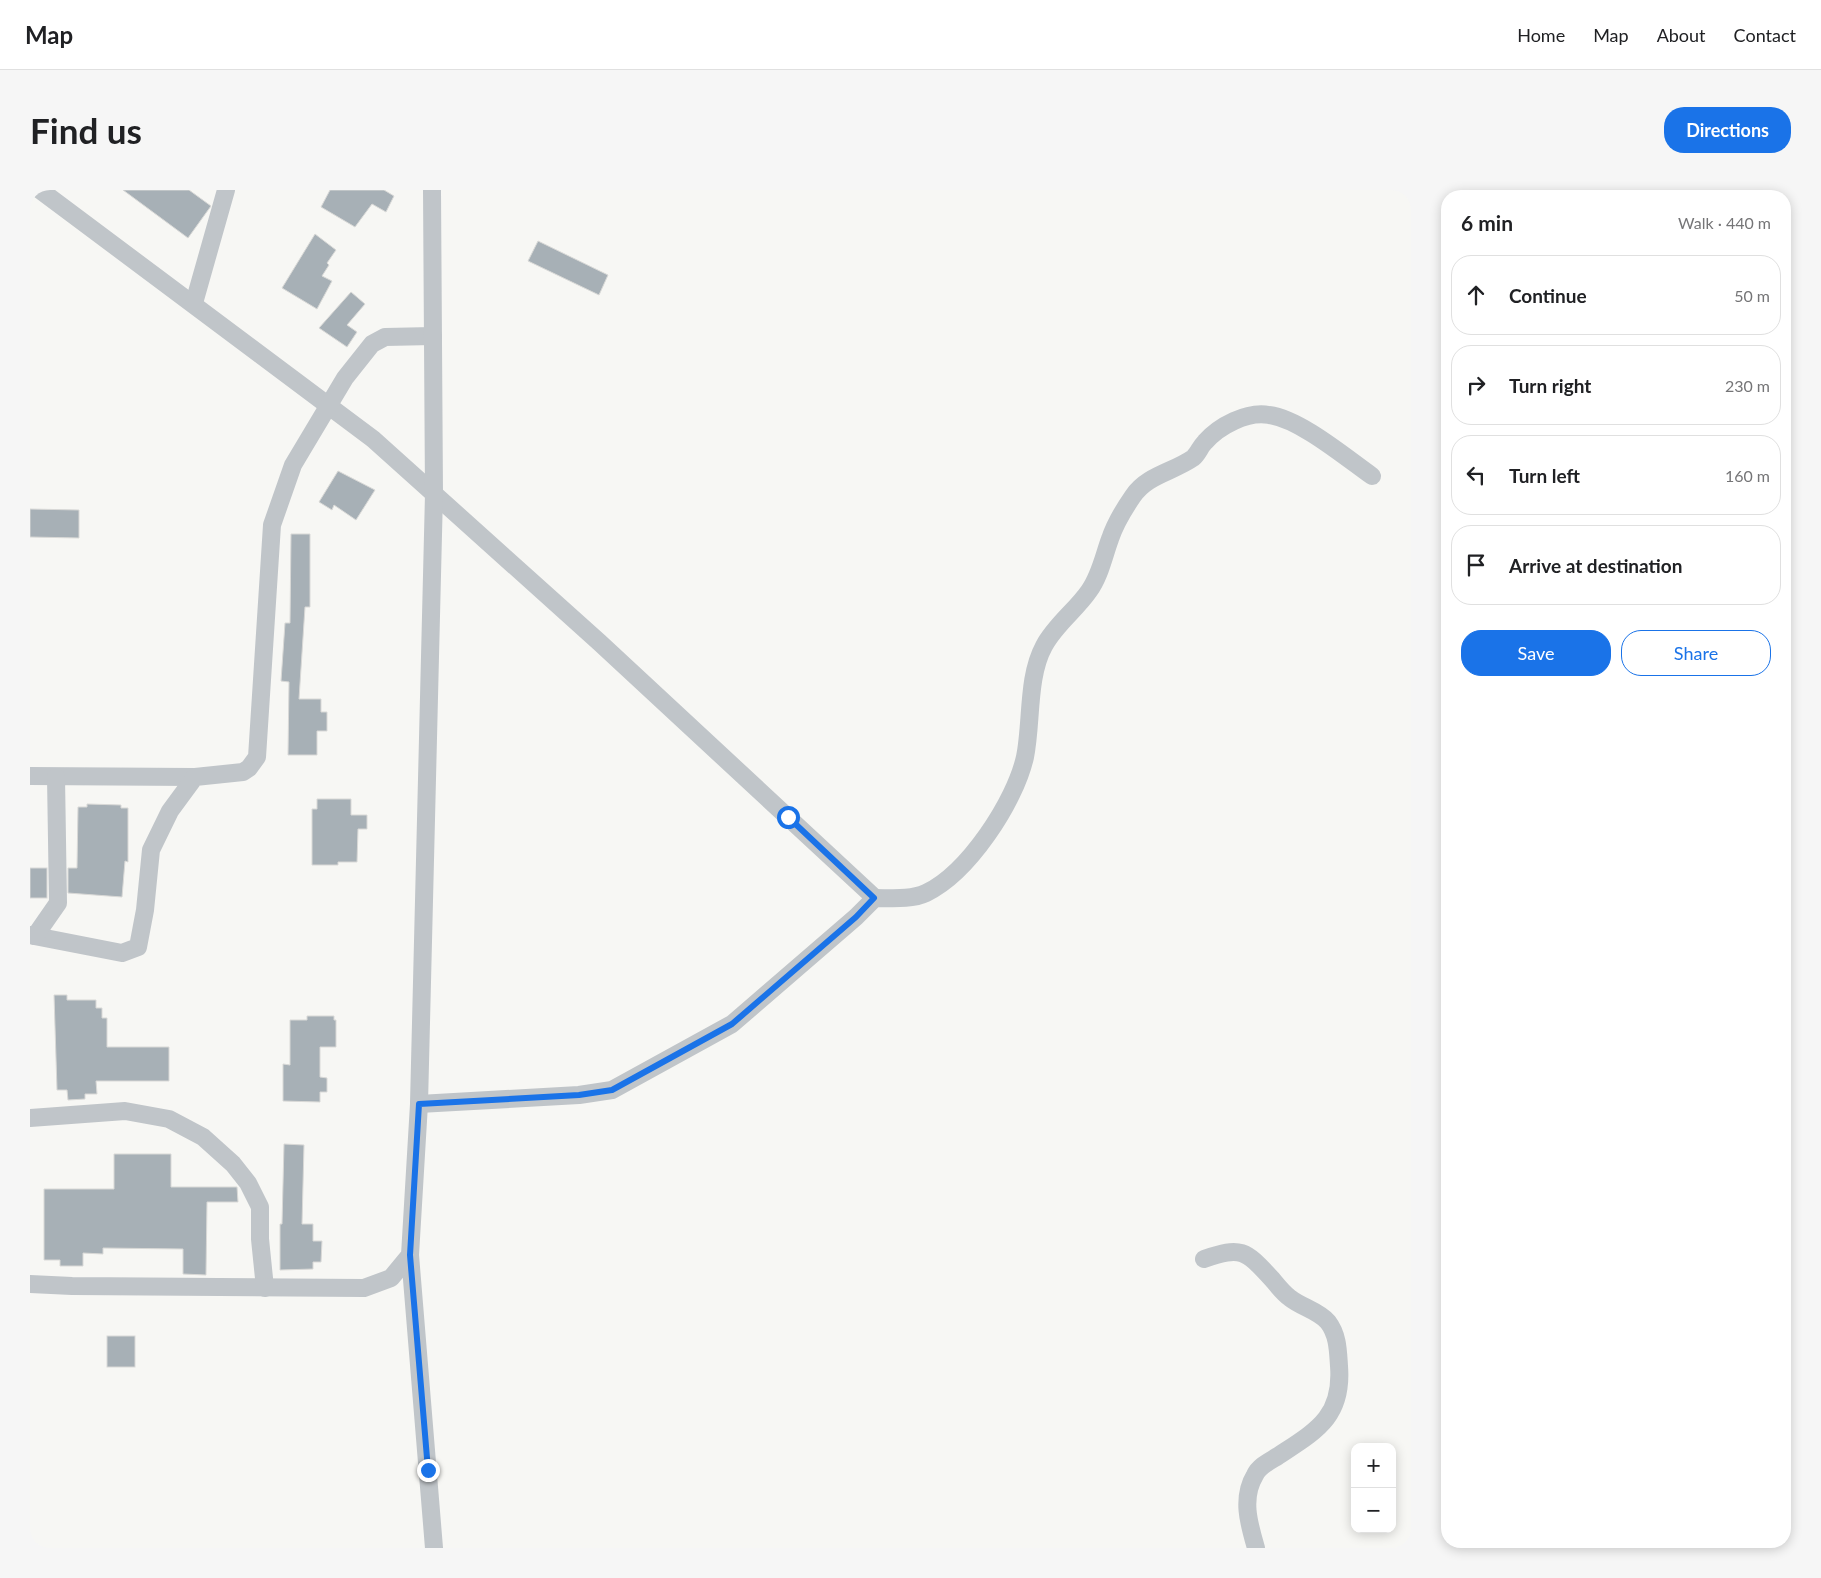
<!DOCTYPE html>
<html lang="en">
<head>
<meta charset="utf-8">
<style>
  body { margin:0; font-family:Lato,sans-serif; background:#f6f6f6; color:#202124 }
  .controls { position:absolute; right:15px; bottom:15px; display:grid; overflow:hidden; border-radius:10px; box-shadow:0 2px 12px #0003 }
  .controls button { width:45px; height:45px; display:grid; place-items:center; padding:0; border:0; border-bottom:1px solid #e0e0e0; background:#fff; color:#202124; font:25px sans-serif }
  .stop { position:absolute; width:15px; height:15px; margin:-11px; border:4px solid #1a73e8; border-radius:50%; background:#fff }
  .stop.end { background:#1a73e8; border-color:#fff; box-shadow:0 1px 5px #0008 }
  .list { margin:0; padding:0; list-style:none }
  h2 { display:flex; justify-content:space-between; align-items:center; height:65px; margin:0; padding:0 20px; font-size:21px }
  h2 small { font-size:16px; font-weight:400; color:#757577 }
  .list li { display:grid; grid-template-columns:32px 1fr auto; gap:15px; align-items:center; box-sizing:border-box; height:80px; margin:0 10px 10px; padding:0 10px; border:1px solid #e0e0e0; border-radius:20px }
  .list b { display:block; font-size:19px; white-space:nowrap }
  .list em { font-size:16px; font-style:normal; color:#757577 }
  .actions { display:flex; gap:10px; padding:15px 20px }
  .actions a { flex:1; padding:11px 0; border:1px solid #1a73e8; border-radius:20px; text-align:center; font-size:18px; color:#1a73e8 }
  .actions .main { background:#1a73e8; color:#fff }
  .icon { flex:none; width:28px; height:28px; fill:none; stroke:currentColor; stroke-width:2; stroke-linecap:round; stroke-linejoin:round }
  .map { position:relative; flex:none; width:1381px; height:1358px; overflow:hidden; border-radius:20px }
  header { display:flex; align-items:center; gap:30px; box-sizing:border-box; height:70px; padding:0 25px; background:#fff; border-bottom:1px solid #e0e0e0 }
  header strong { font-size:24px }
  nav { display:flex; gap:28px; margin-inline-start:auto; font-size:18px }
  .intro { display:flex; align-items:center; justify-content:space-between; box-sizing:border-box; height:120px; padding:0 30px }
  h1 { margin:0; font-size:35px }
  .button { padding:12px 22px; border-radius:20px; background:#1a73e8; color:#fff; font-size:18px; font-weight:700 }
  main { display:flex; gap:30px; padding:0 30px }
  aside { flex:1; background:#fff; border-radius:20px; box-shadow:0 2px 12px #0003 }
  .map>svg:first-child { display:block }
  .building { fill:#a7b0b6; stroke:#d9d9d7 }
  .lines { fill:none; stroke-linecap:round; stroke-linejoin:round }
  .minor { stroke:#c0c5c9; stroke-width:18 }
  .route { stroke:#1a73e8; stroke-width:6 }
</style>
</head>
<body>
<header>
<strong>Map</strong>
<nav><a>Home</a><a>Map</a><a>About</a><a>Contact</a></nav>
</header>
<div class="intro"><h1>Find us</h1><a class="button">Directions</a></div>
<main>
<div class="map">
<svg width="1381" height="1358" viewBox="0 0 1381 1358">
  <rect width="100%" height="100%" fill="#f7f7f4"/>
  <!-- building -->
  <g class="building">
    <path d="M93,0H159L181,16L158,48Z"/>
    <path d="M300,0H354L364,6L356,22L342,14L325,37L291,17Z"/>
    <path d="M285,44L306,60L297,73L299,75L292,86L302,91L287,119L252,98Z"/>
    <path d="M508,51L578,85L569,105L498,71Z"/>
    <path d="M321,102L335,114L317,135L327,142L317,157L289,138Z"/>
    <path d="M308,281L345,300L326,330L304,315L302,320L289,312Z"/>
    <path d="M0,319L49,320V348L0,347Z"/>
    <path d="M261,344H280V417H275L269,509H291V522H297V541H287V565H258L259,492L251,491L255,433H260Z"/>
    <path d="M287,609H321V625H337V639H328L327,672H308V675H282V619H287Z"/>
    <path d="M57,614L91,615V618H98V672L95,671L92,707L38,703V678H47L48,617H57Z"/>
    <rect x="0" y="678" width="17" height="30"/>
    <path d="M24,805H37V810H66V818H72V828H77V857H139V891H66L67,904H55V909L38,910L37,900H27Z"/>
    <path d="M277,826H304V830H306V857H290V887L297,888V902H290V912L253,911V874L260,875V830H277Z"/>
    <path d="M254,954L274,955L272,1034H283V1051H292L291,1072H283V1079L250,1080V1034H252Z"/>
    <path d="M84,964H141V997H207L208,1012H177L176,1085L153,1084V1059L73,1058V1064L53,1063V1076H30V1070H14V999H84Z"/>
    <rect x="77" y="1146" width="28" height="31"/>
  </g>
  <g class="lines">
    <!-- minor -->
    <g class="minor">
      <path d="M10,0L343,249L569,452L845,708"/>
      <path d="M164,113L196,0"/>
      <path d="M0,586L165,587"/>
      <path d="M0,745L92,763L108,757L115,720L121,660L140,621L165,587L213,582L219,578L227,567L242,335L263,275L315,188L342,154L355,147L403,146"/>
      <path d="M5,746L28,713L26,587"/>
      <path d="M389,914L549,905L582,900L702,834L826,727L845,708C861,708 881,710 896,703C938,683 985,612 995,567C1002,533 997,487 1014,456C1025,435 1046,420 1059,401C1070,386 1074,365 1080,349C1085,334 1094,319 1103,306C1117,285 1143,282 1163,268C1168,264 1170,257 1175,252C1189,236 1217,221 1239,225C1270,229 1315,267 1342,286"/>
      <path d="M0,928L95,921L139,929L173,947L203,974L218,993L230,1017V1049L235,1098"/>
      <path d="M380,1065L404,1358"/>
      <path d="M1174,1069C1212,1056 1215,1060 1242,1089C1247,1095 1253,1103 1260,1108C1271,1117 1289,1121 1298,1132C1308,1145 1308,1161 1309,1176C1313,1227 1286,1241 1248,1266C1240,1271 1229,1276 1225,1285C1211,1308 1219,1334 1226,1358"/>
      <path d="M0,1094L42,1096L334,1098L361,1088L380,1065L389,914L404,304L402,0"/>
    </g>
  </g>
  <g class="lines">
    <!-- route -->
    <path class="route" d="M398,1280L380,1065L389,914L549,905L582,900L702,834L826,727L844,708L758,627"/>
  </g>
</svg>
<div class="controls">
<button>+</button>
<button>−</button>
</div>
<div class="stop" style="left:758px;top:627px"></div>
<div class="stop end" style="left:398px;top:1280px"></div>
</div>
<aside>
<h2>6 min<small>Walk · 440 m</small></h2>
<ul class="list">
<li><svg class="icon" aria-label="ahead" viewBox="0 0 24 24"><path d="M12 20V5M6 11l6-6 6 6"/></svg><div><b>Continue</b></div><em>50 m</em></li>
<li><svg class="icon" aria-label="right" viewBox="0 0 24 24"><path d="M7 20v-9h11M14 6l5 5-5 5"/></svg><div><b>Turn right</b></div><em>230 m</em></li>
<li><svg class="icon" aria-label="left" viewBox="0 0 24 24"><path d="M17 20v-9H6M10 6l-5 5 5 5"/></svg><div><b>Turn left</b></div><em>160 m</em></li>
<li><svg class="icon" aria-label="arrive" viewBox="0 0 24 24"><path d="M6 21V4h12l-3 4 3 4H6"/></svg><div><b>Arrive at destination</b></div></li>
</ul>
<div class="actions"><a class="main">Save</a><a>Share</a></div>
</aside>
</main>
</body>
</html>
